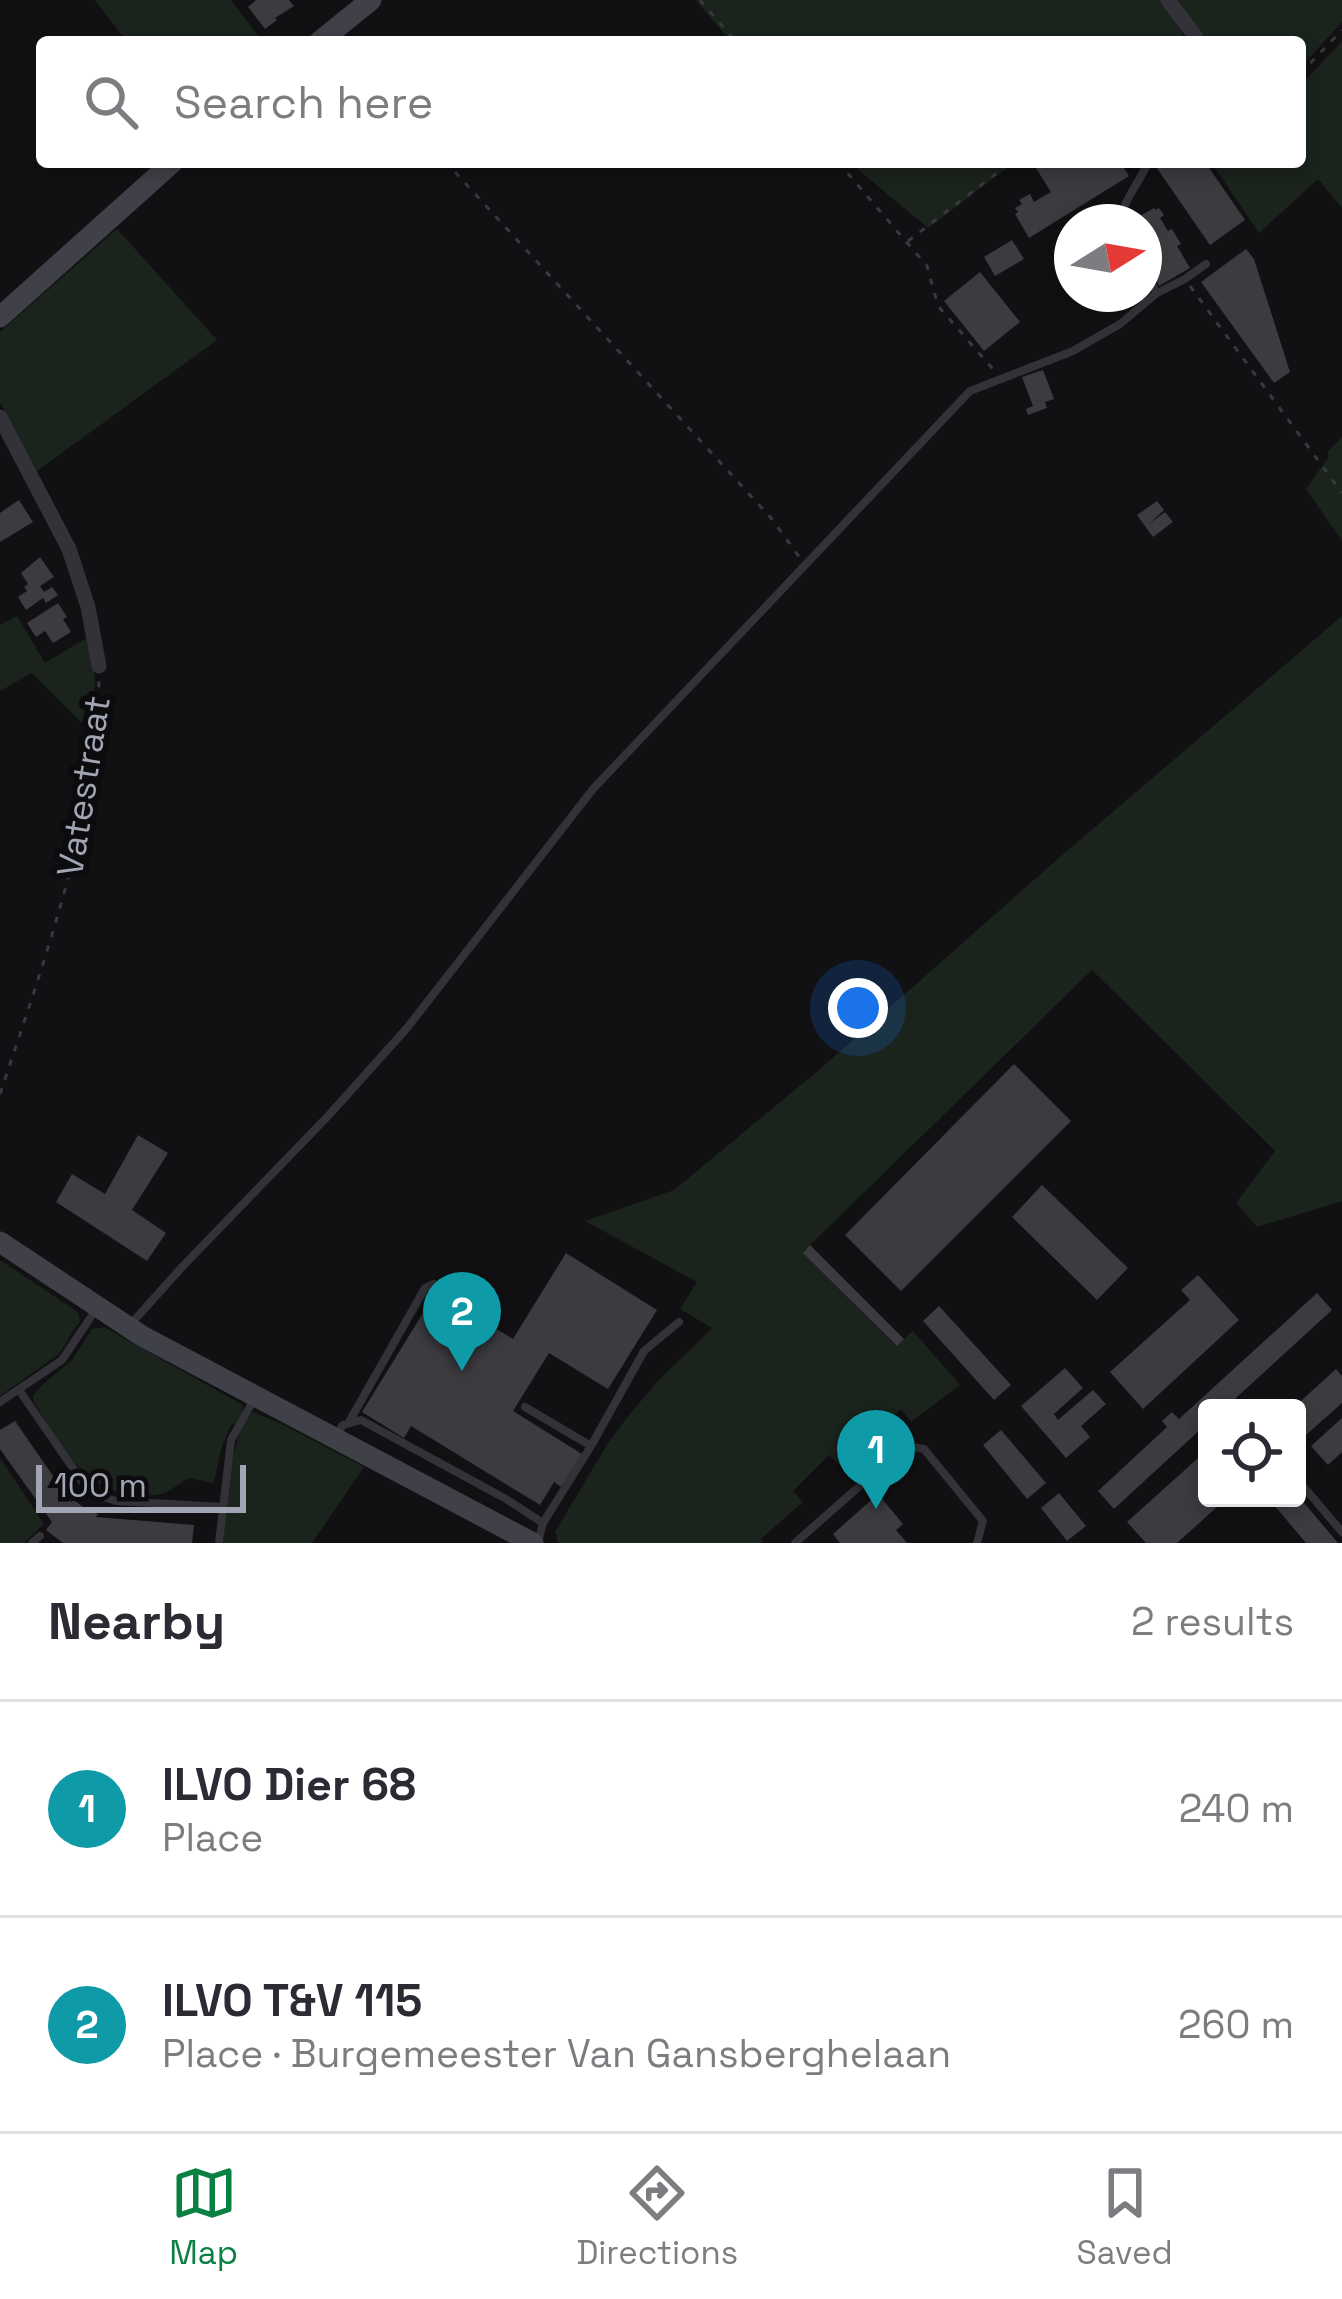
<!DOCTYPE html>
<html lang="en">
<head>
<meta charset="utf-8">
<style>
  body { margin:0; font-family:"Space Grotesk",sans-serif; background:#f2f2f3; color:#2b2b33 }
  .controls { position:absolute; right:36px; bottom:36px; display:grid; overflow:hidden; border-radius:12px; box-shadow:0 6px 18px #0003 }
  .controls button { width:108px; height:108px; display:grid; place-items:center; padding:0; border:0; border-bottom:3px solid #e1e1e2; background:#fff; color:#2b2b33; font:60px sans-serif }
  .compass { position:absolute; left:1054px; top:204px; width:108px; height:108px; border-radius:50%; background:#fff; box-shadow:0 6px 18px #0003; rotate:79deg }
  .scale { position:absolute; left:36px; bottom:30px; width:210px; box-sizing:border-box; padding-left:12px; border:6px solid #a2a6b4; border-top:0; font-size:33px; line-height:42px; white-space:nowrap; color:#a2a6b4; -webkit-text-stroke:9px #0c0c0e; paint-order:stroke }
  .you { position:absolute; left:858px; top:1008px; width:42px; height:42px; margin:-30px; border:9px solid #fff; border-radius:50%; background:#1a73e8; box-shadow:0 0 0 18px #1a73e833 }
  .badge { display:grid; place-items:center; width:78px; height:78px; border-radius:50%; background:#0b8043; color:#fff; font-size:39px; font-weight:700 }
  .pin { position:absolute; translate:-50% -99px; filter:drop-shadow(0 3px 6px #0008) }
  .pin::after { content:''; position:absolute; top:63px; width:42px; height:36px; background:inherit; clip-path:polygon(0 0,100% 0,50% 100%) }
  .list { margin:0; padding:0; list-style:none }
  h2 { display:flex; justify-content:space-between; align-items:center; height:156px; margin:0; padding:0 48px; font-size:51px }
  h2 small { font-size:39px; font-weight:400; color:#7c7c81 }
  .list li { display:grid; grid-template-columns:78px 1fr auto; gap:36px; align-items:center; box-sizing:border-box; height:216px; padding:0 48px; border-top:3px solid #e1e1e2 }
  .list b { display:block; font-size:45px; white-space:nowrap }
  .list p { margin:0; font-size:39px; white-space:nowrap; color:#7c7c81 }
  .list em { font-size:39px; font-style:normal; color:#7c7c81 }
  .icon { flex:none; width:66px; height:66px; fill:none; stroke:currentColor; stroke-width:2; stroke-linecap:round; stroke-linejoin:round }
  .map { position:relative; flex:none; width:1342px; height:1543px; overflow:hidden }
  .search { position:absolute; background:#fff; box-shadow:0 6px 18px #0003; left:36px; right:36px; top:36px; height:132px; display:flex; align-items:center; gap:30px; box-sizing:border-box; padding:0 42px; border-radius:12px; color:#7c7c81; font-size:45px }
  .sheet { height:588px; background:#fff }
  nav { display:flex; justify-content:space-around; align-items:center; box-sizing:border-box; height:168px; border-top:3px solid #e1e1e2; background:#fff; font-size:33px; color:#7c7c81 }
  nav a { display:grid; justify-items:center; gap:6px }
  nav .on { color:#0b8043 }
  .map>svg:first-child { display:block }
  .green { fill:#1b231d }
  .building { fill:#3b3b40 }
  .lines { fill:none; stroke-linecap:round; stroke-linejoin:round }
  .path { stroke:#38393f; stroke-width:3; stroke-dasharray:6 9; stroke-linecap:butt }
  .lane { stroke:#323238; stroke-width:8 }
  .street { stroke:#323238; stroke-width:15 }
  .secondary { stroke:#404148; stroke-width:21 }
  .labels { text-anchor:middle; stroke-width:12; stroke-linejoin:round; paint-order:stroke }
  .street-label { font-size:36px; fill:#a2a6b4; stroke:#0c0c0e }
</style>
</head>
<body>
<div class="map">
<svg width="1342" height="1543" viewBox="0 0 1342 1543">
  <rect width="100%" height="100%" fill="#111113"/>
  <!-- green -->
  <g class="green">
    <path d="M95,0H231L263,42H127Z"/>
    <path d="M696,0H1161L1181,26L1184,42H731Z"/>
    <path d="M1176,0H1342V22L1300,68V42H1199Z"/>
    <path d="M1342,41V208L1318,179L1259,233L1211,162H1300V86Z"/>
    <path d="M849,162H1015L928,228Z"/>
    <path d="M117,229L217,340L37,471L0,402V332Z"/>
    <path d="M1342,437V541L1306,489L1328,458V451Z"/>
    <path d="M17,616L45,663L90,636L95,682L91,732L32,673L0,691V625Z"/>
    <path d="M1342,616V1201L1257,1227L1236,1203L1275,1151L1092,970L803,1252L896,1346L913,1331L960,1385L911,1422L901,1409L839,1464L829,1455L793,1491L803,1502L761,1539L763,1543H558L555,1532L608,1443L629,1415L659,1380L712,1328L680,1309L697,1282L585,1221L674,1190L820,1069L1060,857Z"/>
    <path d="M0,1260L78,1312L80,1322C70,1333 67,1343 59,1354L0,1396Z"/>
    <path d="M104,1327L243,1405C243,1414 239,1422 231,1425L221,1449L214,1483L189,1478C181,1482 172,1490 164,1493C154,1497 137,1495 126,1493C78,1486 58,1440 34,1402L33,1396L41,1386L72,1360L92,1329Z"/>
    <path d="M253,1412L282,1424L364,1467L312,1543H223C226,1510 229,1433 253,1412Z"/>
    <path d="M0,1458L44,1524L24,1543H0Z"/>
  </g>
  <!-- building -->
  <g class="building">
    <path d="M256,0H289L294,6L275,18L277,20L265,29L248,7Z"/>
    <path d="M1032,162H1120L1129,176L1029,238L1015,214L1018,212L1015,208L1022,204L1019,200L1030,194L1034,202L1051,192Z"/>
    <path d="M1157,162H1205L1245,220L1210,245L1154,164Z"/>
    <path d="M1154,208L1155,210L1159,208L1164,215L1160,218L1168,231L1172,229L1181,244L1177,246L1190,268L1159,286L1144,261V222H1129Z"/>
    <path d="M1012,240L1024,259L995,276L984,257Z"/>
    <path d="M1246,249L1254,259L1290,372L1274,383L1201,282Z"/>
    <path d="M980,272L1020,322L984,351L944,301Z"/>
    <path d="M1043,370L1054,399L1045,402L1047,408L1028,415L1026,409L1033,406L1022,377Z"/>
    <path d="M19,500L33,522L0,542V513Z"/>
    <path d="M1157,501L1164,510L1150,523L1165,512L1173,522L1153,537L1137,515Z"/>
    <path d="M40,557L54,577L40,586L44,592L52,587L58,595L46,603L43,598L26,610L18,597L27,591L24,587L28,584L21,573Z"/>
    <path d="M58,603L67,617L63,619L71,632L53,643L45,631L36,637L27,623Z"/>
    <path d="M1014,1064L1071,1121L901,1291L845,1235Z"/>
    <path d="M138,1135L168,1153L132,1210L166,1233L147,1261L56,1202L72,1174L105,1194Z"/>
    <path d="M1042,1185L1128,1268L1097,1300L1012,1217Z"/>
    <path d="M810,1245L904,1339L897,1346L803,1253Z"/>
    <path d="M566,1253L657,1310L608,1389L549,1353L513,1411L582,1454L561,1487L554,1482L540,1505L411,1426L404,1438L362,1412L436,1292L513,1339Z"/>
    <path d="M1198,1275L1239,1320L1143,1409L1110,1372L1190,1300L1181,1290Z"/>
    <path d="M1317,1293L1332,1310L1225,1408H1207V1433L1202,1428L1114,1509L1098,1491L1167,1427L1162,1421L1172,1412L1179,1419Z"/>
    <path d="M939,1306L1011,1385L994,1400L923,1321Z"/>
    <path d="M1065,1368L1083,1388L1054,1414L1058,1420L1093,1390L1106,1404L1081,1426L1090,1437L1066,1458L1021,1406Z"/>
    <path d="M1336,1369L1342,1376V1403L1297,1443V1408H1293Z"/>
    <path d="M1342,1418V1452L1328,1465L1311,1446Z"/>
    <path d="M15,1421L71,1502L74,1500L87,1510L98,1514L96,1517L194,1525L192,1543H63L46,1530L52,1522L0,1449V1430Z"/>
    <path d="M1001,1430L1046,1483L1027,1499L983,1445Z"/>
    <path d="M1207,1450V1498H1227L1177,1543H1146L1127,1522Z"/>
    <path d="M1059,1493L1086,1526L1067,1541L1041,1508Z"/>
    <path d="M878,1494L903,1524L896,1530L907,1543H840L833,1534Z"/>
    <path d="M1268,1498H1300L1338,1543H1306Z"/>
  </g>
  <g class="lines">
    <!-- path -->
    <g class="path">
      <path d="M700,0L736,42"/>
      <path d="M1300,74L1342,30"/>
      <path d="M838,162L927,266L938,306L993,369"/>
      <path d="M455,172L771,518L800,558"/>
      <path d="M908,241L1011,162"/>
      <path d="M1190,286L1342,493"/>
      <path d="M0,1094C45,958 95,824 99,679"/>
    </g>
    <!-- lane -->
    <g class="lane">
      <path d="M1121,222C1121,202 1141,181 1148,162"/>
      <path d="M1144,271L1157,293"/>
      <path d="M129,1326L183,1266L329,1115L407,1028L593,789L970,391L1073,351L1120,324L1157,293L1185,279L1206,264"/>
      <path d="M19,1390L90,1493L116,1501L223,1507"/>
      <path d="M0,1402L62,1360L97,1308"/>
      <path d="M525,1407L591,1446"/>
      <path d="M349,1422L425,1288L434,1284"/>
      <path d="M337,1434L343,1425L361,1420L506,1499L543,1523"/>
      <path d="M1297,1479L1342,1532"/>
      <path d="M538,1542L543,1523L591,1446L644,1351L679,1322"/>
      <path d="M32,1543L40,1536"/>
      <path d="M219,1543L231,1440L253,1401"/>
      <path d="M795,1543L905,1446L924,1449L983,1521L977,1543"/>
    </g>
    <!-- street -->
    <g class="street">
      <path d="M1168,0L1195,36L1193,42"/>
      <path d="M0,417L69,549L88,607L99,666"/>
    </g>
    <!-- secondary -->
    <g class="secondary">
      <path d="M319,42L371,0"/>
      <path d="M0,317L173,162"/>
      <path d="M0,1242L142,1336L533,1543"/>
    </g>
  </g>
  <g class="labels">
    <!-- street labels -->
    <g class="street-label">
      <text transform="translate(83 786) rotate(-81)" y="13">Vatestraat</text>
    </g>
  </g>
</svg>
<div class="controls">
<button><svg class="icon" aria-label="locate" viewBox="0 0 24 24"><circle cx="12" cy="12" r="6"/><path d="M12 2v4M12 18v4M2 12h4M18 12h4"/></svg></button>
</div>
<svg class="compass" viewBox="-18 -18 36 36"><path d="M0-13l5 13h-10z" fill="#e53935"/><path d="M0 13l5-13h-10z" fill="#7c7c81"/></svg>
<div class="scale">100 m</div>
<div class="you"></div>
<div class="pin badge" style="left:876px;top:1509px;background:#0f9aa8">1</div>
<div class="pin badge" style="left:462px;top:1371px;background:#0f9aa8">2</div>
<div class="search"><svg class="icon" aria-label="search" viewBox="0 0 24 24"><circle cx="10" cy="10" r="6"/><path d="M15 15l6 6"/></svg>Search here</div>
</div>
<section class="sheet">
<h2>Nearby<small>2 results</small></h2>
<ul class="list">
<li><span class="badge" style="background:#0f9aa8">1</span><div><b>ILVO Dier 68</b><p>Place</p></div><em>240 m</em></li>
<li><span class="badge" style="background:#0f9aa8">2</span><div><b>ILVO T&amp;V 115</b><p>Place · Burgemeester Van Gansberghelaan</p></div><em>260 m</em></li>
</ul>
</section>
<nav>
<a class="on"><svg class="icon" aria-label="map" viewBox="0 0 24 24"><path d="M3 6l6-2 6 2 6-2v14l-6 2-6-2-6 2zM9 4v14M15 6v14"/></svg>Map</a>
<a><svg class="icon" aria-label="directions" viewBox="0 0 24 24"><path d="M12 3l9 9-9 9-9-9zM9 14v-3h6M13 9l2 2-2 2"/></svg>Directions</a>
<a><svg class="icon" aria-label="saved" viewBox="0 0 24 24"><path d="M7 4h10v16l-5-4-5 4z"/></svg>Saved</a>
</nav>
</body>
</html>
